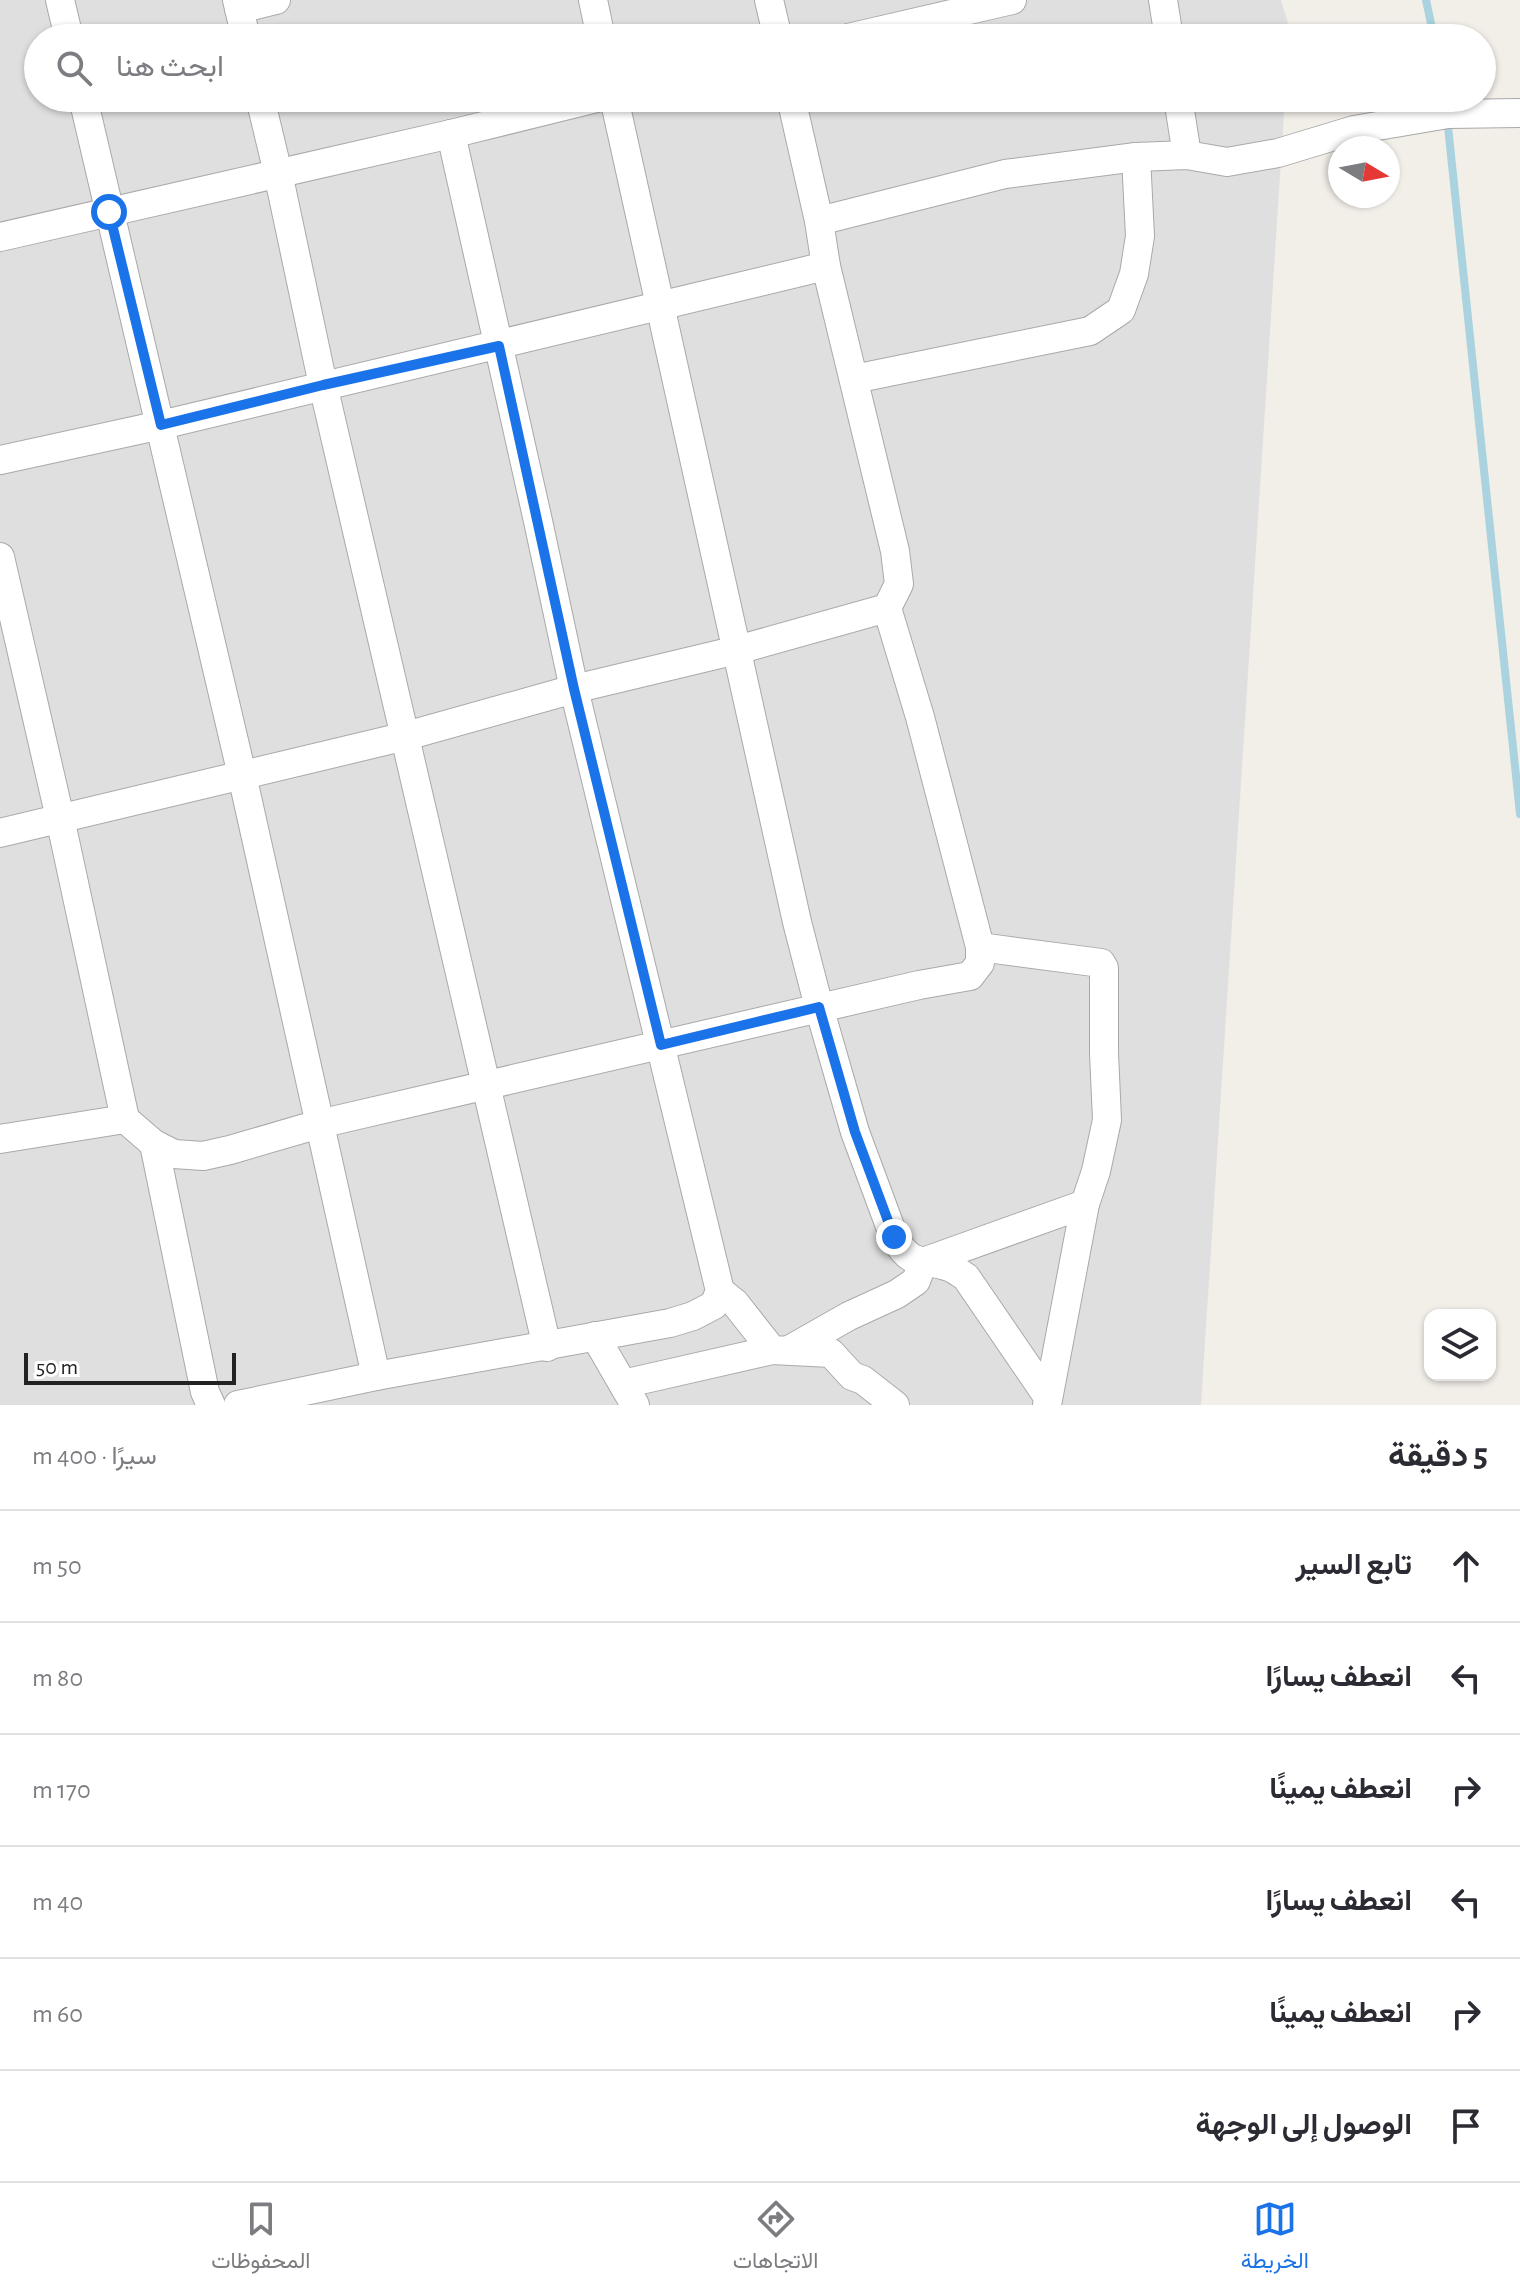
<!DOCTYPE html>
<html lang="ar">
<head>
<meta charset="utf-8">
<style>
  body { margin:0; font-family:"Alegreya Sans",Vazirmatn,sans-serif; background:#f2f2f3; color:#2b2b33; direction:rtl }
  .controls { position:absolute; right:24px; bottom:24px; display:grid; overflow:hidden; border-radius:16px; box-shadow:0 2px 6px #0004 }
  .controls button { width:72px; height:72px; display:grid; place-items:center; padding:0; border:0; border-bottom:2px solid #e1e1e2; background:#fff; color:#2b2b33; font:40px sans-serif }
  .compass { position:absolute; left:1328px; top:136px; width:72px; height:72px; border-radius:50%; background:#fff; box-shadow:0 2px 6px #0004; rotate:100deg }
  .scale { position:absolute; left:24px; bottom:20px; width:212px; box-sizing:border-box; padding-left:8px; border:4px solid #222; border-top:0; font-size:22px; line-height:28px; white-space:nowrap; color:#222; -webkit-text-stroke:6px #fff; paint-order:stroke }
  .stop { position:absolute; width:24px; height:24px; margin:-18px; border:6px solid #1a73e8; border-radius:50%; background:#fff }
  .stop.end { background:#1a73e8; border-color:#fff; box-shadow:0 2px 8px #0008 }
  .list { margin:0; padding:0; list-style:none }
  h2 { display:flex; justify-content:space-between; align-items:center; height:104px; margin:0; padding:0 32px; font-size:34px }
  h2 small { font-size:26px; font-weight:400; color:#7c7c81 }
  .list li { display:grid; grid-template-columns:52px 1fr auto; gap:24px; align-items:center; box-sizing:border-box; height:112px; padding:0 32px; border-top:2px solid #e1e1e2 }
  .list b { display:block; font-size:30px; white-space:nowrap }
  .list em { font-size:26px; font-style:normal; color:#7c7c81 }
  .icon { flex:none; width:44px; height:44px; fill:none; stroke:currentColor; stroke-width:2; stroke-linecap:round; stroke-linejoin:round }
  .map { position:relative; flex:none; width:1520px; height:1405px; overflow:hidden; direction:ltr }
  .search { position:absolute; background:#fff; box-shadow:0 2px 6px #0004; left:24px; right:24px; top:24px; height:88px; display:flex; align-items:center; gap:20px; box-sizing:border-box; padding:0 28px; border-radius:44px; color:#7c7c81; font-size:30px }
  .sheet { height:776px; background:#fff }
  nav { display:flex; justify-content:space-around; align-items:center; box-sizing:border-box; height:112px; border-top:2px solid #e1e1e2; background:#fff; font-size:22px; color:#7c7c81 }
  nav a { display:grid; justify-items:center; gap:4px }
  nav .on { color:#1a73e8 }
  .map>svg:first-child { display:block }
  .residential { fill:#e0dfdf }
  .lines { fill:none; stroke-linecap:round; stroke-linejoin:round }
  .stream { stroke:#aad3df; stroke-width:8 }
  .minor-casing { stroke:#a9a9a9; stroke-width:30 }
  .minor { stroke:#fff; stroke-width:28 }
  .route { stroke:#1a73e8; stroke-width:10 }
</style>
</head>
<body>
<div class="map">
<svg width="1520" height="1405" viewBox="0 0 1520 1405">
  <rect width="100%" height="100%" fill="#f2efe9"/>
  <!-- residential -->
  <path class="residential" d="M0,0H1281L1290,30L1289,38H38V98H1285L1201,1405H0Z"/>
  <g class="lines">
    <!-- stream -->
    <g class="stream">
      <path d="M1426,0L1434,38"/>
      <path d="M1445,98L1520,814"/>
    </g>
    <!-- minor casing -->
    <g class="minor-casing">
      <g id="minor">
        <path d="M60,0L69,38"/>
        <path d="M237,0L246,38"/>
        <path d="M593,0L601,38"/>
        <path d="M769,0L778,38"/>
        <path d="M1163,0L1169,38"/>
        <path d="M239,9L276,0"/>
        <path d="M848,38L1012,0"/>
        <path d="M83,98L242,775L376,1376"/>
        <path d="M260,98L278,173L323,385L547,1347"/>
        <path d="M614,98L797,922L819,1007L855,1132L894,1237C913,1269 920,1257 949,1267C955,1269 961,1274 966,1277L1048,1397"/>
        <path d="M1178,98L1187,155"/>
        <path d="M819,221L1005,174L1136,157L1187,155L1227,162L1278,153L1354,130L1448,114L1520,113"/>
        <path d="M0,237L451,134L597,98"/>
        <path d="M854,379L1090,331L1121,310L1134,274L1140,236L1136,157"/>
        <path d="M0,460L161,425L826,266"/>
        <path d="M0,557L60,818L125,1119"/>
        <path d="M0,833L406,736L574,689L737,650L887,608L899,584L895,551L826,266L819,221L791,98"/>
        <path d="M980,947L1101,963L1104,968V1053L1107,1120L1096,1171L1085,1204L1047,1405"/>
        <path d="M0,1139L125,1119L154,1144L174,1154L203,1156L230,1150L319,1124L919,985L970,976L980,963V947L920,717L887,608"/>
        <path d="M154,1144L205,1392L211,1405"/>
        <path d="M720,1291L735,1303L772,1350L831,1353L852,1376L863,1380L895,1405"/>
        <path d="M595,1336L635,1405"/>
        <path d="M789,1350L849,1316L897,1294L916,1281L923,1262L1085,1204"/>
        <path d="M623,1384L772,1350"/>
        <path d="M238,1405L376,1376L670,1323L693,1316L714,1305L720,1291L574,689L538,521L451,134"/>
      </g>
    </g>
    <!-- minor -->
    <use href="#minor" class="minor"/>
  </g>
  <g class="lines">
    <!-- route -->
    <path class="route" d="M109,212L161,425L323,385L499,346L574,689L661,1045L819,1007L855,1132L894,1237"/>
  </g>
</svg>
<div class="controls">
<button><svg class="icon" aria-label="layers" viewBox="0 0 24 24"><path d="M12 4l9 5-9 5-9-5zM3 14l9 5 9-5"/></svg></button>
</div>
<svg class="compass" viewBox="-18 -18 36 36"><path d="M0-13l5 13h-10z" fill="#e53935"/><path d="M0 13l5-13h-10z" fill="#7c7c81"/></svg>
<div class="scale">50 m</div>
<div class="stop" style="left:109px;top:212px"></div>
<div class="stop end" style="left:894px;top:1237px"></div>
<div class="search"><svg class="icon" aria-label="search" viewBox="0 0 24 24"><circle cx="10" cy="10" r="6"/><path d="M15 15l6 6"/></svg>ابحث هنا</div>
</div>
<section class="sheet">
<h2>5 دقيقة<small>سيرًا · 400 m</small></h2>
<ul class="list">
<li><svg class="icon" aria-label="ahead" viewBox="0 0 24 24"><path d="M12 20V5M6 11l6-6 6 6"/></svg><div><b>تابع السير</b></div><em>50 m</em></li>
<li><svg class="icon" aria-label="left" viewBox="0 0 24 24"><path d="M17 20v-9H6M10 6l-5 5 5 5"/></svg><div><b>انعطف يسارًا</b></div><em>80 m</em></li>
<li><svg class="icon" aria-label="right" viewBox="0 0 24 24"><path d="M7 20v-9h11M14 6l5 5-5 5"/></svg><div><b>انعطف يمينًا</b></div><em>170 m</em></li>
<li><svg class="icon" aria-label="left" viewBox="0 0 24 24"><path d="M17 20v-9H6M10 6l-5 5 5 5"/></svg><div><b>انعطف يسارًا</b></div><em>40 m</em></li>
<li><svg class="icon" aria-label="right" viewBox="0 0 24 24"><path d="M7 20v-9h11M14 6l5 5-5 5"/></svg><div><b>انعطف يمينًا</b></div><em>60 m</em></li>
<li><svg class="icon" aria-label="arrive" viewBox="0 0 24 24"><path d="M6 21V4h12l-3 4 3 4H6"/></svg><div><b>الوصول إلى الوجهة</b></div></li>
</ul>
</section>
<nav>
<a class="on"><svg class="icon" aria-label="map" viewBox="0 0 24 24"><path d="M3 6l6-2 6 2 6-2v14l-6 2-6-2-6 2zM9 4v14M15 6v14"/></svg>الخريطة</a>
<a><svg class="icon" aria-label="directions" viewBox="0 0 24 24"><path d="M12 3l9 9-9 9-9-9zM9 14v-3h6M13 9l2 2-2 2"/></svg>الاتجاهات</a>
<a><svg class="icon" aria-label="saved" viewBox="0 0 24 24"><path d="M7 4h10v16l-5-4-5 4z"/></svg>المحفوظات</a>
</nav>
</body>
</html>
